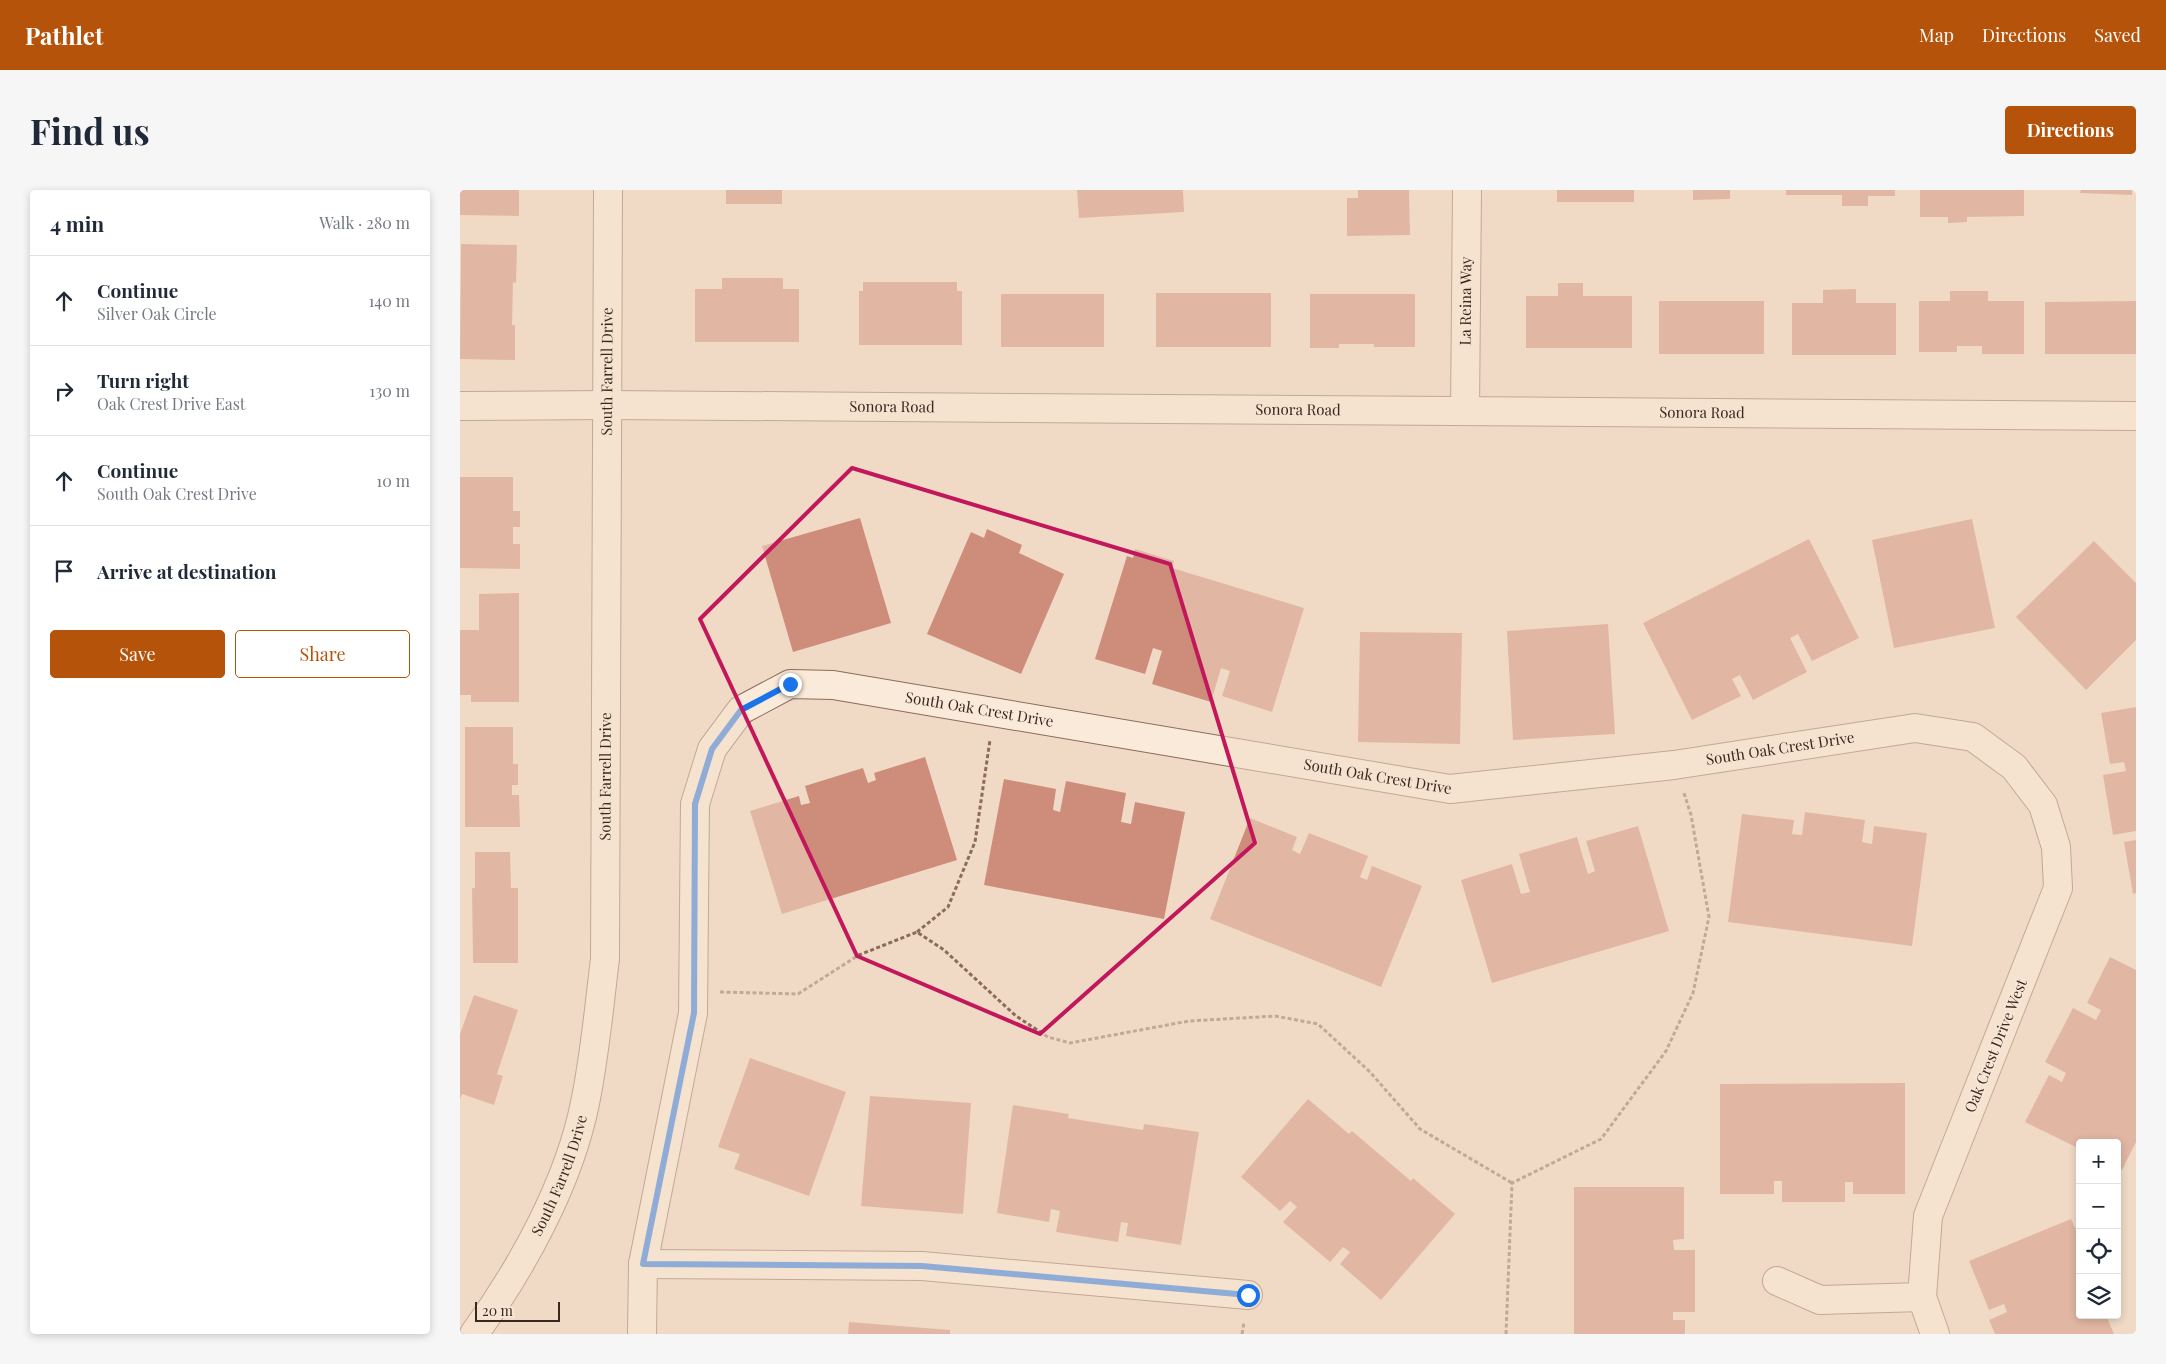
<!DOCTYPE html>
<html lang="en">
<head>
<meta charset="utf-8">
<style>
  body { margin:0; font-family:"Playfair Display",serif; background:#f6f6f7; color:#1f2937 }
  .controls { position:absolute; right:15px; bottom:15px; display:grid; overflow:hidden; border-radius:5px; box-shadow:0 2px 8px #0003 }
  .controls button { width:45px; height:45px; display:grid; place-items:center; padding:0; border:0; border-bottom:1px solid #e0e1e3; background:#fff; color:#1f2937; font:25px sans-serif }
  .scale { position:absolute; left:15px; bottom:12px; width:85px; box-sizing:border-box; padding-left:5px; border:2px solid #3c271f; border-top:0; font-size:14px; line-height:18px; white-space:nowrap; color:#3c271f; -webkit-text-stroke:4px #f7e6d6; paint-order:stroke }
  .stop { position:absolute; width:15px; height:15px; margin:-11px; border:4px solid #1a73e8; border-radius:50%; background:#fff }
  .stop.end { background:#1a73e8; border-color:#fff; box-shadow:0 1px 5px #0008 }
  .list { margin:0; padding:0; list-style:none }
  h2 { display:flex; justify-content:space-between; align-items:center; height:65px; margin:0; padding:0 20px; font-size:21px }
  h2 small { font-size:16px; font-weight:400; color:#747a83 }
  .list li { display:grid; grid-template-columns:32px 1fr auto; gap:15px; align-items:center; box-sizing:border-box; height:90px; padding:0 20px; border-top:1px solid #e0e1e3 }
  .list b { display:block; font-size:19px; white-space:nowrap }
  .list p { margin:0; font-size:16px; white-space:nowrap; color:#747a83 }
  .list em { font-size:16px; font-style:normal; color:#747a83 }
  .actions { display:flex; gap:10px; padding:15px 20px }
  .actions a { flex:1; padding:11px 0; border:1px solid #b45309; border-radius:5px; text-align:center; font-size:18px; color:#b45309 }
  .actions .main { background:#b45309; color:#fff }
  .icon { flex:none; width:28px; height:28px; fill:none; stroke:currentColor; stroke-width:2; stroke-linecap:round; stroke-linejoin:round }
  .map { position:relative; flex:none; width:1676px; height:1144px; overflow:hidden; border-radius:5px }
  header { display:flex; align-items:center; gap:30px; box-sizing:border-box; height:70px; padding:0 25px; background:#b45309; color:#fff }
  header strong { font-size:24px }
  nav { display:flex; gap:28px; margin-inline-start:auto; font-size:18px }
  .intro { display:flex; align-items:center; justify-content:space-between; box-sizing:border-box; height:120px; padding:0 30px }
  h1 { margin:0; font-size:35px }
  .button { padding:12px 22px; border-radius:5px; background:#b45309; color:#fff; font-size:18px; font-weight:700 }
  main { display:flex; gap:30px; padding:0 30px }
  aside { flex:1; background:#fff; border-radius:5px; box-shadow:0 2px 8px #0003 }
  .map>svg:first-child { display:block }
  .building { fill:#ce8c7b }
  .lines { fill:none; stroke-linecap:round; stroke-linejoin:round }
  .minor-casing { stroke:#8c6b5b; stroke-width:30 }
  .path { stroke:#8c6b5b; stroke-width:3; stroke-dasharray:4 2.5; stroke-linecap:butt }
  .minor { stroke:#faeada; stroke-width:28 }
  .route { stroke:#1a73e8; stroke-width:6 }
  .marked { fill:none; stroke:#c2185b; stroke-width:4; stroke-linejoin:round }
  .labels { text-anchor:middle; stroke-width:4; stroke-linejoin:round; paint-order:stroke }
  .street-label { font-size:15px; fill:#3c271f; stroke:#f7e6d6 }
</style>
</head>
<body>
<header>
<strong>Pathlet</strong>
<nav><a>Map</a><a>Directions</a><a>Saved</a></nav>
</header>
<div class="intro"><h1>Find us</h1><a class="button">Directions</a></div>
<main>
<aside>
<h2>4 min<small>Walk · 280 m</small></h2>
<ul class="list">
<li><svg class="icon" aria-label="ahead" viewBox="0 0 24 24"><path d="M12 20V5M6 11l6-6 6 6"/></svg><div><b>Continue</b><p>Silver Oak Circle</p></div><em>140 m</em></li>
<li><svg class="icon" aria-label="right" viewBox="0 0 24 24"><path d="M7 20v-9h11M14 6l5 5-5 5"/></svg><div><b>Turn right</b><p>Oak Crest Drive East</p></div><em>130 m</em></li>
<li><svg class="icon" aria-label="ahead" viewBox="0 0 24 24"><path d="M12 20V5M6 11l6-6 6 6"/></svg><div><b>Continue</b><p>South Oak Crest Drive</p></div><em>10 m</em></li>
<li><svg class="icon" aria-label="arrive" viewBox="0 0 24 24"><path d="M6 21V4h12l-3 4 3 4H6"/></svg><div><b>Arrive at destination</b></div></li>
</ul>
<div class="actions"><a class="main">Save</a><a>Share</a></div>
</aside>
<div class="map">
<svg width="1676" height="1144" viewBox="0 0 1676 1144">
  <rect width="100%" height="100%" fill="#f0dac6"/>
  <!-- building -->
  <g class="building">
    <path d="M0,0H59V26L0,25Z"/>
    <rect x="266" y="0" width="56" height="14"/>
    <path d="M617,0H723L724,22L619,28Z"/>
    <path d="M898,0H949L950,45L887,46V8H898Z"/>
    <rect x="1097" y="0" width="77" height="12"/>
    <path d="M1233,0H1270V9L1233,10Z"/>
    <path d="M1326,0H1435V6H1408V16H1382V5H1326Z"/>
    <path d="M1460,0H1564V26L1507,27V32L1488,33V27H1460Z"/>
    <path d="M1621,0H1672V5L1620,3Z"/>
    <path d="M1,54L57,55L56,93L53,92L52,135H55V170L0,169Z"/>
    <path d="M262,88H323V99H339V152H235V99H262Z"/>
    <path d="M403,92H497V101H502V155H399V101H403Z"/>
    <path d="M1098,93H1123V106H1172V158H1066V106H1098Z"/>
    <path d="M1396,99V113H1436V165H1332V113H1363V100Z"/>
    <path d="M1490,101H1528V111H1564V164H1522V156H1497V162H1459V111H1490Z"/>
    <rect x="696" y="103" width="115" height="54"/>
    <rect x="541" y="104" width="103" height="53"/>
    <path d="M850,104H955V157H914V154H879V158H850Z"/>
    <rect x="1199" y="111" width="105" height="53"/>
    <path d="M1676,111V164H1585V112Z"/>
    <path d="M0,287H53V321H60V337H53V354H60V379L0,378Z"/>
    <path d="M400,328L431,433L333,462L302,356Z"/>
    <path d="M1512,329L1535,438L1434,458L1412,350Z"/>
    <path d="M527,339L562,355L559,363L604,384L561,484L467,444L511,342L524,348Z"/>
    <path d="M1349,349L1399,448L1352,471L1338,444L1330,448L1347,482L1293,510L1280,485L1272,489L1281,506L1232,530L1183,433Z"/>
    <path d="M1634,351L1676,393V450L1626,500L1556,427Z"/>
    <path d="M675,359L714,371L712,378L844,418L812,522L762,506L770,481L761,478L751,512L692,494L702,461L693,458L685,484L635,469L667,366L673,368Z"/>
    <path d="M59,403V512H11V505H0V440H19V404Z"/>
    <path d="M1148,434L1155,544L1053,550L1047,441Z"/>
    <path d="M900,442L1002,443L1000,554L898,552Z"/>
    <path d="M1676,517V641L1653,645L1643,585L1666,581L1664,572L1650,574L1641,523Z"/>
    <path d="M5,537H53V574H58V595H52V605H59L60,637H5Z"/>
    <path d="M465,567L497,670L322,724L290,621L339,606L341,615L350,613L345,596L403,578L408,593L416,590L414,583Z"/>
    <path d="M544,589L596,599L593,620L600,622L606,591L666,603L661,632L671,634L675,612L725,622L704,729L524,695Z"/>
    <path d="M1345,622L1405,630L1402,652L1412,654L1414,636L1467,643L1452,756L1268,732L1282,624L1334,630L1332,644L1342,645Z"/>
    <path d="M790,628L837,647L832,660L840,664L849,643L908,666L900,687L907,690L912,676L962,696L921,797L750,729Z"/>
    <path d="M1178,636L1209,741L1032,793L1001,690L1052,674L1061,704L1070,702L1059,664L1117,647L1128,684L1135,681L1126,651Z"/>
    <path d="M1676,650V703L1673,704L1664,652Z"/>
    <path d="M15,662H50L51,698H58V773H13L12,698H15Z"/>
    <path d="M1650,767L1676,780V952L1662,980L1657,978V953H1620V959L1565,932L1589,885L1602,892L1606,883L1585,872L1613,818L1636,830L1641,820L1627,813Z"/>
    <path d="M14,805L58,820L37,884L43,886L34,915L2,904L0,909V844Z"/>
    <path d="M290,868L386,902L349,1006L274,979L280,964L258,957Z"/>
    <path d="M1445,893V1004H1393V992H1385V1012H1322V991H1314V1004H1260V894Z"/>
    <path d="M410,906L511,913L503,1024L401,1016Z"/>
    <path d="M848,909L889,944L892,941L951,991L953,988L995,1024L921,1110L880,1074L890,1062L883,1057L870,1072L823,1032L837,1017L830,1011L820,1021L781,987Z"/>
    <path d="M553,915L609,924L608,928L683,940L684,934L739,942L721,1055L666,1046L668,1033L661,1032L658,1052L596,1042L600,1021L591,1019L589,1032L537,1023Z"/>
    <path d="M1114,997H1224V1049L1213,1050L1214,1060H1235V1122H1213V1130H1225V1144H1114Z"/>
    <path d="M1611,1029L1620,1049V1125H1646L1654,1144H1535L1529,1130L1547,1122L1544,1114L1529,1120L1509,1071Z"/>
    <path d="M389,1132L490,1140V1144H388Z"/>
  </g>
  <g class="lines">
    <!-- minor casing -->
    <g class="minor-casing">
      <g id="minor">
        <path id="s1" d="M0,216L146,215L1676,226"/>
        <path id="s2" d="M1005,221L1007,0"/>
        <path d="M183,1074L462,1076L788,1105"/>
        <path d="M1317,1091L1360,1110L1462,1107"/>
        <path id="s3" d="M14,1144C62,1078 109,993 125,913C135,865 139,817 145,769L148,0"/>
        <path id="s4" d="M182,1144L183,1074L233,823L235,614L252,559L281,520L330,494L373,495L990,599L1214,575L1455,538L1513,547L1554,577L1583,615L1596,657L1598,698L1468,1026L1462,1107L1475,1144"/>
      </g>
    </g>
    <!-- path -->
    <g class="path">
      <path d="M457,742L488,717L515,652L530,550"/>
      <path d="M260,802L338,804L399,765L457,742L484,760L556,826L588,847L610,853L729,831L815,826L858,834L910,882L960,939L1052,993"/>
      <path d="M782,1144L784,1132"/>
      <path d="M1046,1144L1052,993L1141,949L1206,861L1233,803L1249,727L1231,625L1224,603"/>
    </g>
    <!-- minor -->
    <use href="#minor" class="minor"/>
  </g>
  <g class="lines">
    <!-- route -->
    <path class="route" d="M330,494L281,520L252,559L235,614L234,823L183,1074L462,1076L788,1105"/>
  </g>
  <!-- marked area -->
  <path d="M0 0H1676V1144H0ZM392,278L710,374L795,653L580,844L397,766L240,429Z" fill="#f0dac6" fill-opacity=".55" fill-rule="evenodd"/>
  <path class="marked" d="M392,278L710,374L795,653L580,844L397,766L240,429Z"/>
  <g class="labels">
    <!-- street labels -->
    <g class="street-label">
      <text dy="5" stroke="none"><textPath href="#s2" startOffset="110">La Reina Way</textPath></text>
      <text dy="5" stroke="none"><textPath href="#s3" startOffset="991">South Farrell Drive</textPath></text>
      <text dy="5" stroke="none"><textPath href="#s1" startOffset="432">Sonora Road</textPath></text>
      <text dy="5" stroke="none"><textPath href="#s1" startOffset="838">Sonora Road</textPath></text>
      <text dy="5" stroke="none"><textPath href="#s1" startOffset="1242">Sonora Road</textPath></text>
      <text dy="5" stroke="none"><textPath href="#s4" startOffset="888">South Oak Crest Drive</textPath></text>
      <text dy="5" stroke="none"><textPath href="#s4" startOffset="1698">South Oak Crest Drive</textPath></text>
      <text dy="5" stroke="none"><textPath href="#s3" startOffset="586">South Farrell Drive</textPath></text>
      <text dy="5" stroke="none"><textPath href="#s4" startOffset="1292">South Oak Crest Drive</textPath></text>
      <text transform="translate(1536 856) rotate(-68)" y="5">Oak Crest Drive West</text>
      <text dy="5" stroke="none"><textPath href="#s3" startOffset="181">South Farrell Drive</textPath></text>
    </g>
  </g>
</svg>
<div class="controls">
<button>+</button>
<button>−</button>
<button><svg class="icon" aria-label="locate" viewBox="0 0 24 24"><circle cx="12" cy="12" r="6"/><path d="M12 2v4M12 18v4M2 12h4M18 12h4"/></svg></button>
<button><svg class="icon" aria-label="layers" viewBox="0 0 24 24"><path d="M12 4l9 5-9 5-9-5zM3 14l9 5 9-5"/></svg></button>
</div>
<div class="scale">20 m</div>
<div class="stop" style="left:788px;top:1105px"></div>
<div class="stop end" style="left:330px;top:494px"></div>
</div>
</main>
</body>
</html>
